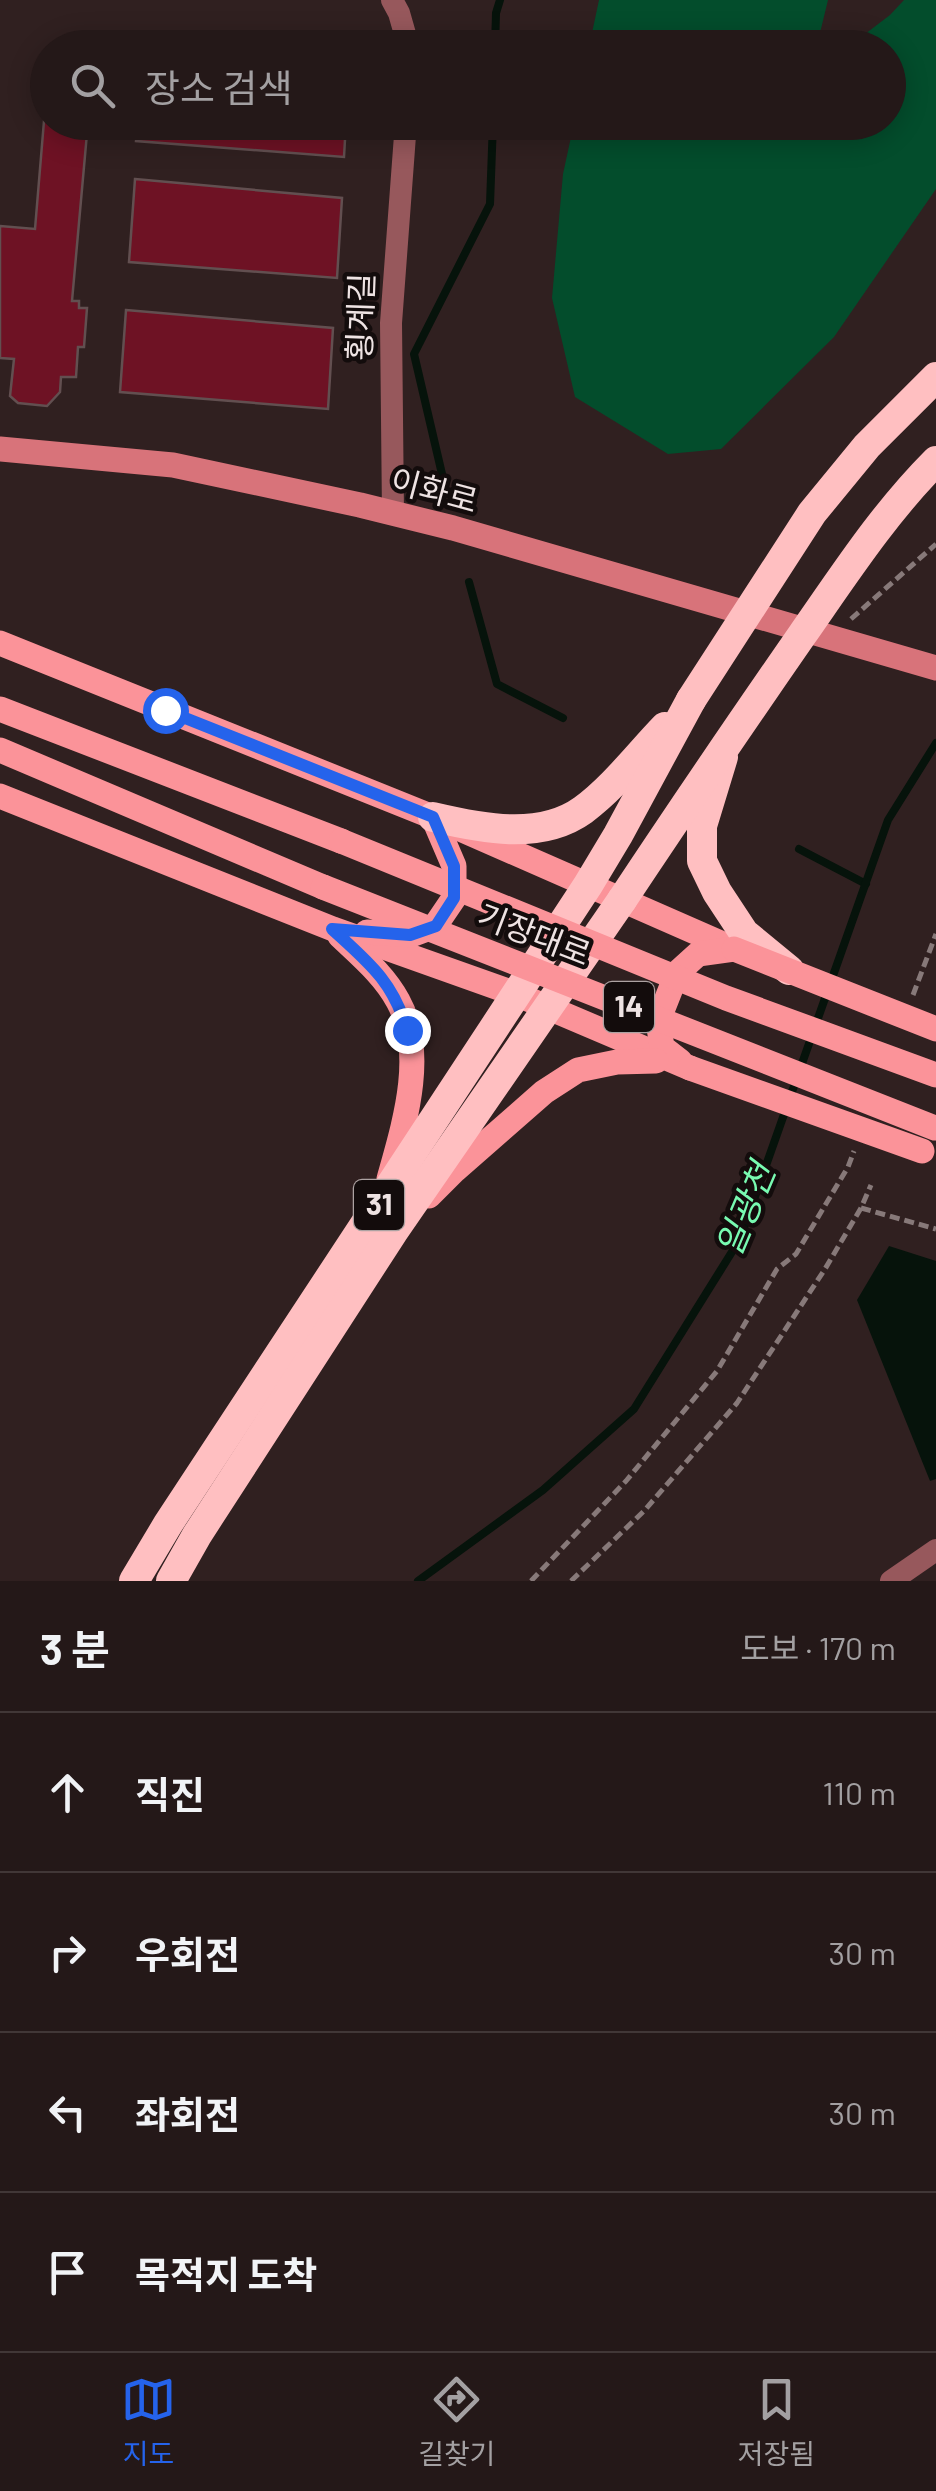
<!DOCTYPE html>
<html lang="ko">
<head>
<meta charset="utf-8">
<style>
  body { margin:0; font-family:Barlow,"Noto Sans KR",sans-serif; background:#2c2121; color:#f1f3f6 }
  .stop { position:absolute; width:30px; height:30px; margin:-22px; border:8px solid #2563eb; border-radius:50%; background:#fff }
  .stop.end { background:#2563eb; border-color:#fff; box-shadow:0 2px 10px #0008 }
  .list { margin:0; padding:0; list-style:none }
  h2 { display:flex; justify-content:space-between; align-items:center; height:130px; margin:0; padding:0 40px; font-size:42px }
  h2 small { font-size:32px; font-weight:400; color:#a3a0a2 }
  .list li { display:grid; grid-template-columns:65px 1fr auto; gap:30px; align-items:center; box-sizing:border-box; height:160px; padding:0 40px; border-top:2px solid #413737 }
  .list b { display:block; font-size:38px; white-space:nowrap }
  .list em { font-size:32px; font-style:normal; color:#a3a0a2 }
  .icon { flex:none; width:55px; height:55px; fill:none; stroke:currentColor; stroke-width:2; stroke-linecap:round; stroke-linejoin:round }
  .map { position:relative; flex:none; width:936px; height:1581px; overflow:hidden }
  .search { position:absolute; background:#241818; box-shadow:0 5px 25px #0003; left:30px; right:30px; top:30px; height:110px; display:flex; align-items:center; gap:25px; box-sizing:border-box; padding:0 35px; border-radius:55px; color:#a3a0a2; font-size:38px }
  .sheet { height:770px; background:#241818 }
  nav { display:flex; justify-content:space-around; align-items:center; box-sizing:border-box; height:140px; border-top:2px solid #413737; background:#241818; font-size:28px; color:#a3a0a2 }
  nav a { display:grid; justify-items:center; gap:5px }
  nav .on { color:#2563eb }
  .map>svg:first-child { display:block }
  .green { fill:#034d2c }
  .water { fill:#06130b }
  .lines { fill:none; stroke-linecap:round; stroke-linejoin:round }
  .stream { stroke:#06130b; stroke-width:8 }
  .building { fill:#6e1224; stroke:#624f50; stroke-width:2.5 }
  .path { stroke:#877979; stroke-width:5; stroke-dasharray:10 5; stroke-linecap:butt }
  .street { stroke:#97585c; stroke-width:22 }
  .secondary { stroke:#d8737a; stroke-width:25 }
  .primary { stroke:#fb9399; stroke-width:25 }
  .highway { stroke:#ffbfc1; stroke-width:30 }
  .primary-bridge { stroke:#fb9399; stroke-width:25 }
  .highway-bridge { stroke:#ffbfc1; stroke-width:30 }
  .route { stroke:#2563eb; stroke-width:12 }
  .labels { text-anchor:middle; stroke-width:9; stroke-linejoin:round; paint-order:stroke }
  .shield { fill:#130c0c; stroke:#aca2a2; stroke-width:2.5 }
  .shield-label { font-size:30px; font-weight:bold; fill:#eee3e3 }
  .street-label { font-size:32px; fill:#eee3e3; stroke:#130c0c }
  .water-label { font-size:35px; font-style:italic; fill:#78fab1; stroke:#130c0c }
</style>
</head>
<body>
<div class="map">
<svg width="936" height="1581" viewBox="0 0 936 1581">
  <rect width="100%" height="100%" fill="#302020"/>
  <!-- green -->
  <g class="green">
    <path d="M599,0H828L820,33L839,47H589Z"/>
    <path d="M904,0H936V189L834,337L721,449L668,454L575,397L552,298L563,174L574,123L888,122V48L848,47L890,15Z"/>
  </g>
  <!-- water -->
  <path class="water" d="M889,1246L936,1261V1479L930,1481L857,1300Z"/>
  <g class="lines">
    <!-- stream -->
    <g class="stream">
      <path d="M495,48L496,13L500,0"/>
      <path d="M442,474L414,354L490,204L493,122"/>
      <path d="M469,582L497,684L563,718"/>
      <path d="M799,849L866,884"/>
      <path d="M418,1581L543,1490L634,1409L740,1239L888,820L936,743"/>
    </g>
  </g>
  <!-- building -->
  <g class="building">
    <path d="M46,97H48V122H88L72,301H79V308H87L84,347H78L76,377H61L60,392L47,406L18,403L10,396L14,359L0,358V226L35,229Z"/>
    <path d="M138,122H346L344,157L136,141Z"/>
    <path d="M135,179L342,198L337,278L129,262Z"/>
    <path d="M126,310L333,328L328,409L120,392Z"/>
  </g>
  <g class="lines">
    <!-- path -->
    <g class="path">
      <path d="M851,619L936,544"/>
      <path d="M913,995L936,934"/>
      <path d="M861,1208L936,1229"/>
      <path d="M531,1581L626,1481L717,1371L777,1269L796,1254L848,1167L854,1151"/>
      <path d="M571,1581L644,1511L737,1403L825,1269L861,1208L871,1185"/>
    </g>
    <!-- street -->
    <g class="street">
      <path d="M392,0L399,13L409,48"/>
      <path d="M393,513L391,323L406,122"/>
      <path d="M891,1581L936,1550"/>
    </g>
    <!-- secondary -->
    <path class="secondary" d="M0,449L173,465L360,505L453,528L936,668"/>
    <!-- primary -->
    <g class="primary">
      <path d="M0,643L433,817L734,949"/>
      <path d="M0,709L341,841"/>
      <path d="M0,750L323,887"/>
      <path d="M0,796L333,929L516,994L690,1068"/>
      <path d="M367,932L411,935L435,926L454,898V866L433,817"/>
      <path d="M340,936C361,956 384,975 398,1001C427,1053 404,1125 389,1179"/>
      <path d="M680,1061L662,1047L658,1021L677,973L698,954L734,949"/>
      <path d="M429,1196L455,1170L544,1092L578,1070L617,1062L656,1061"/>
    </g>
    <!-- highway -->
    <g class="highway">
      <path d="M723,757L702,826V861L717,892L744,933L789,970"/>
      <path d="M433,817C480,828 540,841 583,810C614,787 638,755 665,727"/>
      <path d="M134,1581L168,1524L588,885L618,835L691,700"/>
      <path d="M171,1581L197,1535L393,1232L622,900"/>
    </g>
    <!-- primary-bridge -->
    <g class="primary-bridge">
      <path d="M341,841L726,998L936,1075"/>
      <path d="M323,887L935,1128"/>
      <path d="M734,949L936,1029"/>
      <path d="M690,1068L922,1151"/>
    </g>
    <!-- highway-bridge -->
    <g class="highway-bridge">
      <path d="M691,700L812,513L867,446L936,377"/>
      <path d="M622,900C681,811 741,723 802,635C844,575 884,513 936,461"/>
    </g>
  </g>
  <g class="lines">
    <!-- route -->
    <path class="route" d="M165,710L433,817L454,866V898L436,926L410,935L332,929C368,962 393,981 407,1030"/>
  </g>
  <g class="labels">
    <!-- shield labels -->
    <g class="shield">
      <rect x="604" y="982" width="50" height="50" rx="8"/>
      <rect x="354" y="1180" width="50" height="50" rx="8"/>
    </g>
    <g class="shield-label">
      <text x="629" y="1017">14</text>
      <text x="379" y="1215">31</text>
    </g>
    <!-- street labels -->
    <g class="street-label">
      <text transform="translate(361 317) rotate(-88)" y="11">횡계길</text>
      <text transform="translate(434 491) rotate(15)" y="11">이화로</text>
      <text transform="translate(534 935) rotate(21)" y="11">기장대로</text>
    </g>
    <!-- water labels -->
    <g class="water-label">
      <text transform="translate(746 1210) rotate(-67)" y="12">일광천</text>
    </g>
  </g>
</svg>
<div class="stop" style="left:165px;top:710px"></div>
<div class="stop end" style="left:407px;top:1030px"></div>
<div class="search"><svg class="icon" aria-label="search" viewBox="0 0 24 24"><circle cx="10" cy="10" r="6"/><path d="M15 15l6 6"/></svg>장소 검색</div>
</div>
<section class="sheet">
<h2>3 분<small>도보 · 170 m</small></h2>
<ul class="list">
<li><svg class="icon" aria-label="ahead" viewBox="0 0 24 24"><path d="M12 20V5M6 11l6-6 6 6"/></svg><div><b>직진</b></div><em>110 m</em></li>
<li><svg class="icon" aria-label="right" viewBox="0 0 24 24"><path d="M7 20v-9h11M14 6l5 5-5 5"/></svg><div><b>우회전</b></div><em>30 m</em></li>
<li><svg class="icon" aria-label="left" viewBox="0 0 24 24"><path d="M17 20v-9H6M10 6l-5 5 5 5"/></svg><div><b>좌회전</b></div><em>30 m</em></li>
<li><svg class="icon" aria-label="arrive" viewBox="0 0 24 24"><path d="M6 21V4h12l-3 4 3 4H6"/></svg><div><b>목적지 도착</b></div></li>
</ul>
</section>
<nav>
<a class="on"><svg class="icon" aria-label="map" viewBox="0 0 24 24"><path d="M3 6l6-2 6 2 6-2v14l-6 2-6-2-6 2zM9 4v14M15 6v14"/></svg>지도</a>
<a><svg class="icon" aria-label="directions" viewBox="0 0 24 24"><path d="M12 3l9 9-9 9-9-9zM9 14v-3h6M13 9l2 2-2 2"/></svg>길찾기</a>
<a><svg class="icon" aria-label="saved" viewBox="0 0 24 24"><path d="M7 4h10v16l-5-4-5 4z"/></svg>저장됨</a>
</nav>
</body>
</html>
